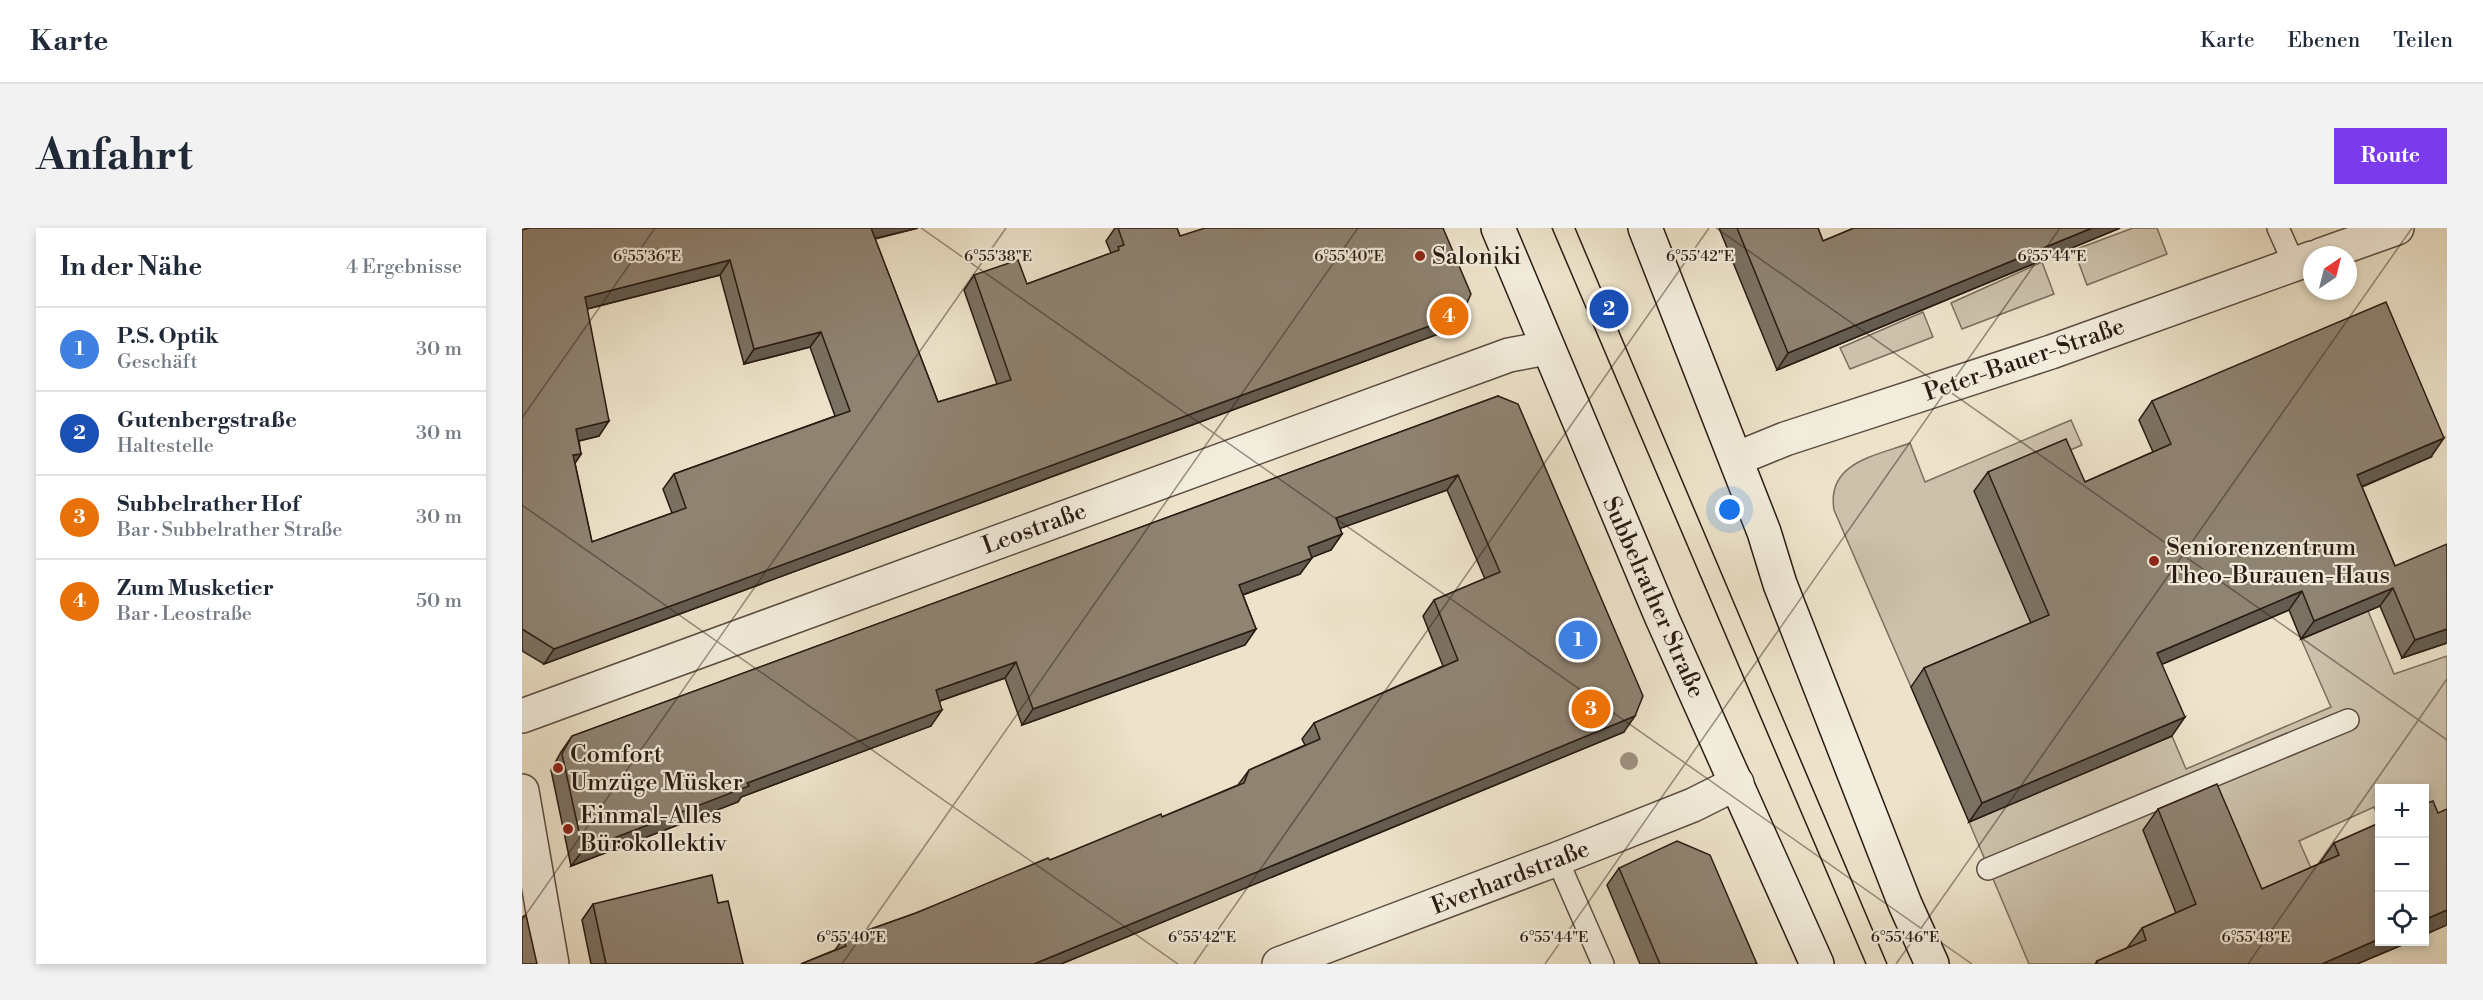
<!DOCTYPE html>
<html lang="de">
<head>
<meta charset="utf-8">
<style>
  body { margin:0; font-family:"Libre Bodoni",serif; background:#f2f2f3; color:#1f2937 }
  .controls { position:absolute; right:18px; bottom:18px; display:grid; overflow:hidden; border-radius:0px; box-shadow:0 3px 9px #0003 }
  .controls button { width:54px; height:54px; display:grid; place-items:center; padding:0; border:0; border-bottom:2px solid #e0e1e3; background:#fff; color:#1f2937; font:30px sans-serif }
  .compass { position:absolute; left:1781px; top:18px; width:54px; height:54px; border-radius:50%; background:#fff; box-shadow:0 3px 9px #0003; rotate:35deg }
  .you { position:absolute; left:1208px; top:282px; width:21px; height:21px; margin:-15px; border:4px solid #fff; border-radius:50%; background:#1a73e8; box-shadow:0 0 0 9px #1a73e833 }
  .badge { display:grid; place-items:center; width:39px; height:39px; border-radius:50%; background:#7c3aed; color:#fff; font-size:20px; font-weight:700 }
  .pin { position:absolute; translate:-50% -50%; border:3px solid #fff; box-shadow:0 2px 6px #0006 }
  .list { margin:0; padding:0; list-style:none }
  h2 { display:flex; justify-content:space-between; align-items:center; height:78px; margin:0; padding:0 24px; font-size:26px }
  h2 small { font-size:20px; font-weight:400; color:#747a83 }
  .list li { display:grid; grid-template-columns:39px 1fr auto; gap:18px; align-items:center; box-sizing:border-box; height:84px; padding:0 24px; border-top:2px solid #e0e1e3 }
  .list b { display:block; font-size:22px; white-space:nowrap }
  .list p { margin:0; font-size:20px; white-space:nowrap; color:#747a83 }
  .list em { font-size:20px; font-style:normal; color:#747a83 }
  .icon { flex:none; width:33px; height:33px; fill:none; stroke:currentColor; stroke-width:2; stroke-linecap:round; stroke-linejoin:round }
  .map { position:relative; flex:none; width:1925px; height:736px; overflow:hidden; border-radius:0px }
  header { display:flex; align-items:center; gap:36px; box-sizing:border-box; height:84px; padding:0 30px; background:#fff; border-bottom:2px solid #e0e1e3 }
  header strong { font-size:28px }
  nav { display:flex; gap:33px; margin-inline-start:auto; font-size:21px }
  .intro { display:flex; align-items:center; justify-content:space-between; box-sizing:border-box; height:144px; padding:0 36px }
  h1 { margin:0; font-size:42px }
  .button { padding:15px 27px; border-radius:0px; background:#7c3aed; color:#fff; font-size:21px; font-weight:700 }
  main { display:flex; gap:36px; padding:0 36px }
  aside { flex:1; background:#fff; border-radius:0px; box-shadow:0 3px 9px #0003 }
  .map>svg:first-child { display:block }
  .green { fill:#ccc1ab; stroke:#7b6e5f; stroke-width:1.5 }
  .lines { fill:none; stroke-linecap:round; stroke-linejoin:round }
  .lane-casing { stroke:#5b4d41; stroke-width:24 }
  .street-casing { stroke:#5b4d41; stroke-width:36 }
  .secondary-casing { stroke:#2a1b13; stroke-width:36 }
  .lane { stroke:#f3eddd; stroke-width:21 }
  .street { stroke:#f3eddd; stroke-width:33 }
  .secondary { stroke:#f3eddd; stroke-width:33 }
  .tram { stroke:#2a1b13; stroke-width:1.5 }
  .tree { fill:#9d907f }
  .wall { fill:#7b7162; stroke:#2a1b13; stroke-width:1.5; fill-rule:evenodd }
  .shaded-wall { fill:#645c50; stroke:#2a1b13; stroke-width:1.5 }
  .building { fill:#8f8372; stroke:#2a1b13; stroke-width:1.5; fill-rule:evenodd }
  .ticks { fill:none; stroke:#2a1b13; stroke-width:1.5; stroke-opacity:0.45 }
  .poi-dot { fill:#8f2418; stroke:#f3eddd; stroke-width:2 }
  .labels { text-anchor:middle; stroke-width:4.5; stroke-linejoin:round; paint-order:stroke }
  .poi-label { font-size:24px; fill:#2a1b13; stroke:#f3eddd; text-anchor:start }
  .street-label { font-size:24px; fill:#2a1b13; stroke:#f3eddd }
  .ticks-label { font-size:15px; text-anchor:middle; fill:#2a1b13; stroke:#f3eddd; stroke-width:4.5; stroke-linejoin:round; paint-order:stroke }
</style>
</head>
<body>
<header>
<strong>Karte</strong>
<nav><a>Karte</a><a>Ebenen</a><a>Teilen</a></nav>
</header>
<div class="intro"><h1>Anfahrt</h1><a class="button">Route</a></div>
<main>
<aside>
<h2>In der Nähe<small>4 Ergebnisse</small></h2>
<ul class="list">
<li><span class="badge" style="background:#3f7fe0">1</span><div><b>P.S. Optik</b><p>Geschäft</p></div><em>30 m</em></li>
<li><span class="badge" style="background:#1a4fb4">2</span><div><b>Gutenbergstraße</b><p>Haltestelle</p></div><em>30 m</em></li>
<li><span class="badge" style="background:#e8710a">3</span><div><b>Subbelrather Hof</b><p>Bar · Subbelrather Straße</p></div><em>30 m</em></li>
<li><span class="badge" style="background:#e8710a">4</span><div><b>Zum Musketier</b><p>Bar · Leostraße</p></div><em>50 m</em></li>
</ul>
</aside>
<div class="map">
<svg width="1925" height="736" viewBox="0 0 1925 736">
  <rect width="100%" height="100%" fill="#ede3ca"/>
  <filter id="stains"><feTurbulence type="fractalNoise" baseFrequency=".00333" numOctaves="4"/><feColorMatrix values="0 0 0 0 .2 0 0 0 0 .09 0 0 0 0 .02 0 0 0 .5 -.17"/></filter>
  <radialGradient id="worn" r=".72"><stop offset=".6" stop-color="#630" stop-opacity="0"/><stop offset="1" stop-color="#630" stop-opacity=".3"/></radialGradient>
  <!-- green -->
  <g class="green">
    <path d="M1611,0H1635L1645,26L1565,57L1552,22Z"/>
    <path d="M1520,34L1532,66L1440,101L1429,75Z"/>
    <path d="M1401,84L1411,109L1328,141L1318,120Z"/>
    <path d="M1549,192L1560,217L1453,263L1527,437L1476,422L1389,459L1312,282C1304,234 1354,228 1388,215L1403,254Z"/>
    <path d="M1846,383L1872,446L1925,428V596L1903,606L1902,560H1858L1857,591L1852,579L1777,613L1789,640L1603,736H1507L1447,594L1650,508L1664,541L1809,479L1779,411Z"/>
  </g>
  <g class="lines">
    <!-- lane casing -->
    <g class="lane-casing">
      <g id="lane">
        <path d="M1756,0L1772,36"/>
        <path d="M1035,631L1081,736"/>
        <path d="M1466,641L1826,492"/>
      </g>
    </g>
    <!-- street casing -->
    <g class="street-casing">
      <g id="street">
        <path d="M1799,27L1875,0"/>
        <path d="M1214,231L1263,211L1529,124L1790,30"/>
        <path d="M0,488L987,127L1025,120"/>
        <path d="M0,563L30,736"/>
        <path d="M757,736L1035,631L1171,577L1215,555"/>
      </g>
    </g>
    <!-- secondary casing -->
    <g class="secondary-casing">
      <g id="secondary">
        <path d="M976,0L1140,390L1295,736"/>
        <path d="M1123,0L1242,304L1258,356L1383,676L1410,736"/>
      </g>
    </g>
    <!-- lane -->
    <use href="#lane" class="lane"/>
    <!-- street -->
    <use href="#street" class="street"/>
    <!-- secondary -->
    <use href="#secondary" class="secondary"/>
    <!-- tram -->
    <g class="tram">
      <path d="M1030,0L1344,736"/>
      <path d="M1053,0L1365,736"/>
    </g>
  </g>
  <!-- trees -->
  <circle class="tree" cx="1107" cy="533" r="9"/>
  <!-- wall -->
  <g class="wall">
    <path d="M8,0H396L353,11L416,174L475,156L442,62L452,47L505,56L589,25L584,13L593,0H655L658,8L930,101L22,436L0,423V2ZM198,47L222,136L288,119L313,188L152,246L141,261L150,285L70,314L53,235L59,226L57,213L77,208L65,81Z"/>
    <path d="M1197,0H1296L1301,13L1332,0H1598L1255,142Z"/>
    <path d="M976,168L1102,504L539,736H279L313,722L321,711L394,685L528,632L640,589L716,557L727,542L783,517L780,511L792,495L921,438L901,388L912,372L963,351L925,262L818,300L820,306L809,322L790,329L778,346L721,367L734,401L723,417L500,497L483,450L418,473L409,498L219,569L216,574L49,638L29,542L39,524L50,508Z"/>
    <path d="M1630,173L1909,229L1840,259L1873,338L1925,415L1880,430L1858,378L1779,411L1767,382L1640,436L1650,508L1447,594L1389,459L1402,440L1509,395L1452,263L1466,244L1563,254L1631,224L1617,192Z"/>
    <path d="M1636,581L1740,661L1797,636L1812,615L1857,714H1887L1835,736H1573L1575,733L1605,720L1620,700L1654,685L1621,602Z"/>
    <path d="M1097,640L1235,736H1118L1085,657Z"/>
    <path d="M196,675L221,736H69L60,692L71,676Z"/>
  </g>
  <!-- shaded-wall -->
  <g class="shaded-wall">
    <path d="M348,0H396L338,14Z"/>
    <path d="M1570,0H1598L1255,142L1266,125Z"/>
    <path d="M208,32L198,47L53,84L63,69Z"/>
    <path d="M940,86L930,101L22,436L32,421Z"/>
    <path d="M299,104L288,119L222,136L232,121Z"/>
    <path d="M87,193L77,208L44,216L54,201Z"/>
    <path d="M1922,210L1909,229L1822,266L1835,247Z"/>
    <path d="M59,226L49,241L51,227Z"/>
    <path d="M936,247L925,262L803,306L814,290Z"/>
    <path d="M820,306L809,322L778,334L790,330L778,346L706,372L717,357L786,319Z"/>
    <path d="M1871,360L1858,378L1779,411L1792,393Z"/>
    <path d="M1780,363L1767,382L1622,444L1635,425Z"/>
    <path d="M734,401L723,417L500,497L511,481Z"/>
    <path d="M1925,401V415L1880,430L1893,412Z"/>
    <path d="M494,434L483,450L403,478L414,462Z"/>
    <path d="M420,482L409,498L219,569L216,574L49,638L61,622L225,555Z"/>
    <path d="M1113,488L1102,504L539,736H512Z"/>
    <path d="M1663,489L1650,508L1447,594L1460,575Z"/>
    <path d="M1925,682V697L1902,707V692Z"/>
    <path d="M1857,711V714H1887L1835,736H1800Z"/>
  </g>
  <!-- building -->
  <g class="building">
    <path d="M8,0H349L416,174L489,152L452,47L496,32L505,56L597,22L596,19L602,17L596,0H655L658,8L683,0H921L949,66L940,86L32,421L0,401V2ZM208,32L232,121L299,104L328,183L152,246L164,280L70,314L51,227L59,226L54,201L87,193L63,69Z"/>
    <path d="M1215,0H1296L1301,13L1332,0H1570L1266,125Z"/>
    <path d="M1864,74L1922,210L1835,247L1873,338L1925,316V401L1893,412L1871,360L1792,393L1780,363L1635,425L1663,489L1460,575L1402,440L1527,387L1466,244L1544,211L1563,254L1649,216L1630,173Z"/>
    <path d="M976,168L996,176L1121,468L1113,488L512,736H279L324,718L321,711L394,685L526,630L528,632L639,586L640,589L722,555L727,542L798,511L792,495L936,432L912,372L978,344L936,247L814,290L820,306L786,319L790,330L717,357L734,401L511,481L494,434L414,462L420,482L225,555L227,558L61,622L40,526L50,508Z"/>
    <path d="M1695,556L1740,661L1817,627L1812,615L1857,595V711L1800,736H1576L1575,733L1624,712L1620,700L1674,676L1636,581Z"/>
    <path d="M1911,573L1916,585L1925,581V682L1902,692V576Z"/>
    <path d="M1155,613L1188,627L1235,736H1138L1097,640Z"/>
    <path d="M190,647L196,675L206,673L221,736H84L71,676Z"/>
    <path d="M4,687L15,736H0V689Z"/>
  </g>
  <!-- ticks -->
  <path class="ticks" d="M399,0L1450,736M1194,0L1925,512M0,190L133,0M0,277L656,736M0,692L484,0M320,736L836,0M672,736L1187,0M1023,736L1538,0M1374,736L1890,0M1726,736L1925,451"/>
  <!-- markers -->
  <g class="poi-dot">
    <circle cx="898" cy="28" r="6"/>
    <circle cx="1632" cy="333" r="6"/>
    <circle cx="36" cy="540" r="6"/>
    <circle cx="46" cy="601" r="6"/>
  </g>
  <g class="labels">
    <!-- poi labels -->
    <g class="poi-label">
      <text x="910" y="36">Saloniki</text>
      <text x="1644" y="327">Seniorenzentrum<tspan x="1644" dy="28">Theo-Burauen-Haus</tspan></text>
      <text x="48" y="534">Comfort<tspan x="48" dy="28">Umzüge Müsker</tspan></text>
      <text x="58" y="595">Einmal-Alles<tspan x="58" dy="28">Bürokollektiv</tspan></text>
    </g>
    <!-- street labels -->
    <g class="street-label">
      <text transform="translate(1502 131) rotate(-19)" y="8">Peter-Bauer-Straße</text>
      <text transform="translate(512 300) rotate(-20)" y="8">Leostraße</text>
      <text transform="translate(1132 369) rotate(66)" y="8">Subbelrather Straße</text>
      <text transform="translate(988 649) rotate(-21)" y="8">Everhardstraße</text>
    </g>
  </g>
  <g class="ticks-label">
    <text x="125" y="33">6°55'36"E</text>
    <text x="476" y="33">6°55'38"E</text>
    <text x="827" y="33">6°55'40"E</text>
    <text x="1178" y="33">6°55'42"E</text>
    <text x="1530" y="33">6°55'44"E</text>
    <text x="329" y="714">6°55'40"E</text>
    <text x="680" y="714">6°55'42"E</text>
    <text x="1032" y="714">6°55'44"E</text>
    <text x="1383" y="714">6°55'46"E</text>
    <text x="1734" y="714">6°55'48"E</text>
  </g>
  <rect width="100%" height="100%" filter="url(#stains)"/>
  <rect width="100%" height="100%" fill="url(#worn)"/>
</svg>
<div class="controls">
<button>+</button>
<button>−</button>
<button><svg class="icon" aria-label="locate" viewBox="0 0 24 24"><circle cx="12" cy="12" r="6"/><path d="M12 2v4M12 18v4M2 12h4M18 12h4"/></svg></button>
</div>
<svg class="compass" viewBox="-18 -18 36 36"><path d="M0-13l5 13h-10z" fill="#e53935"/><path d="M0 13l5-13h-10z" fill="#747a83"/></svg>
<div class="you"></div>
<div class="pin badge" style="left:1056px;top:412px;background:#3f7fe0">1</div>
<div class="pin badge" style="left:1087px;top:81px;background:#1a4fb4">2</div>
<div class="pin badge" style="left:1069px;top:481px;background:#e8710a">3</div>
<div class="pin badge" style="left:927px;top:88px;background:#e8710a">4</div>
</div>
</main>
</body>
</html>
